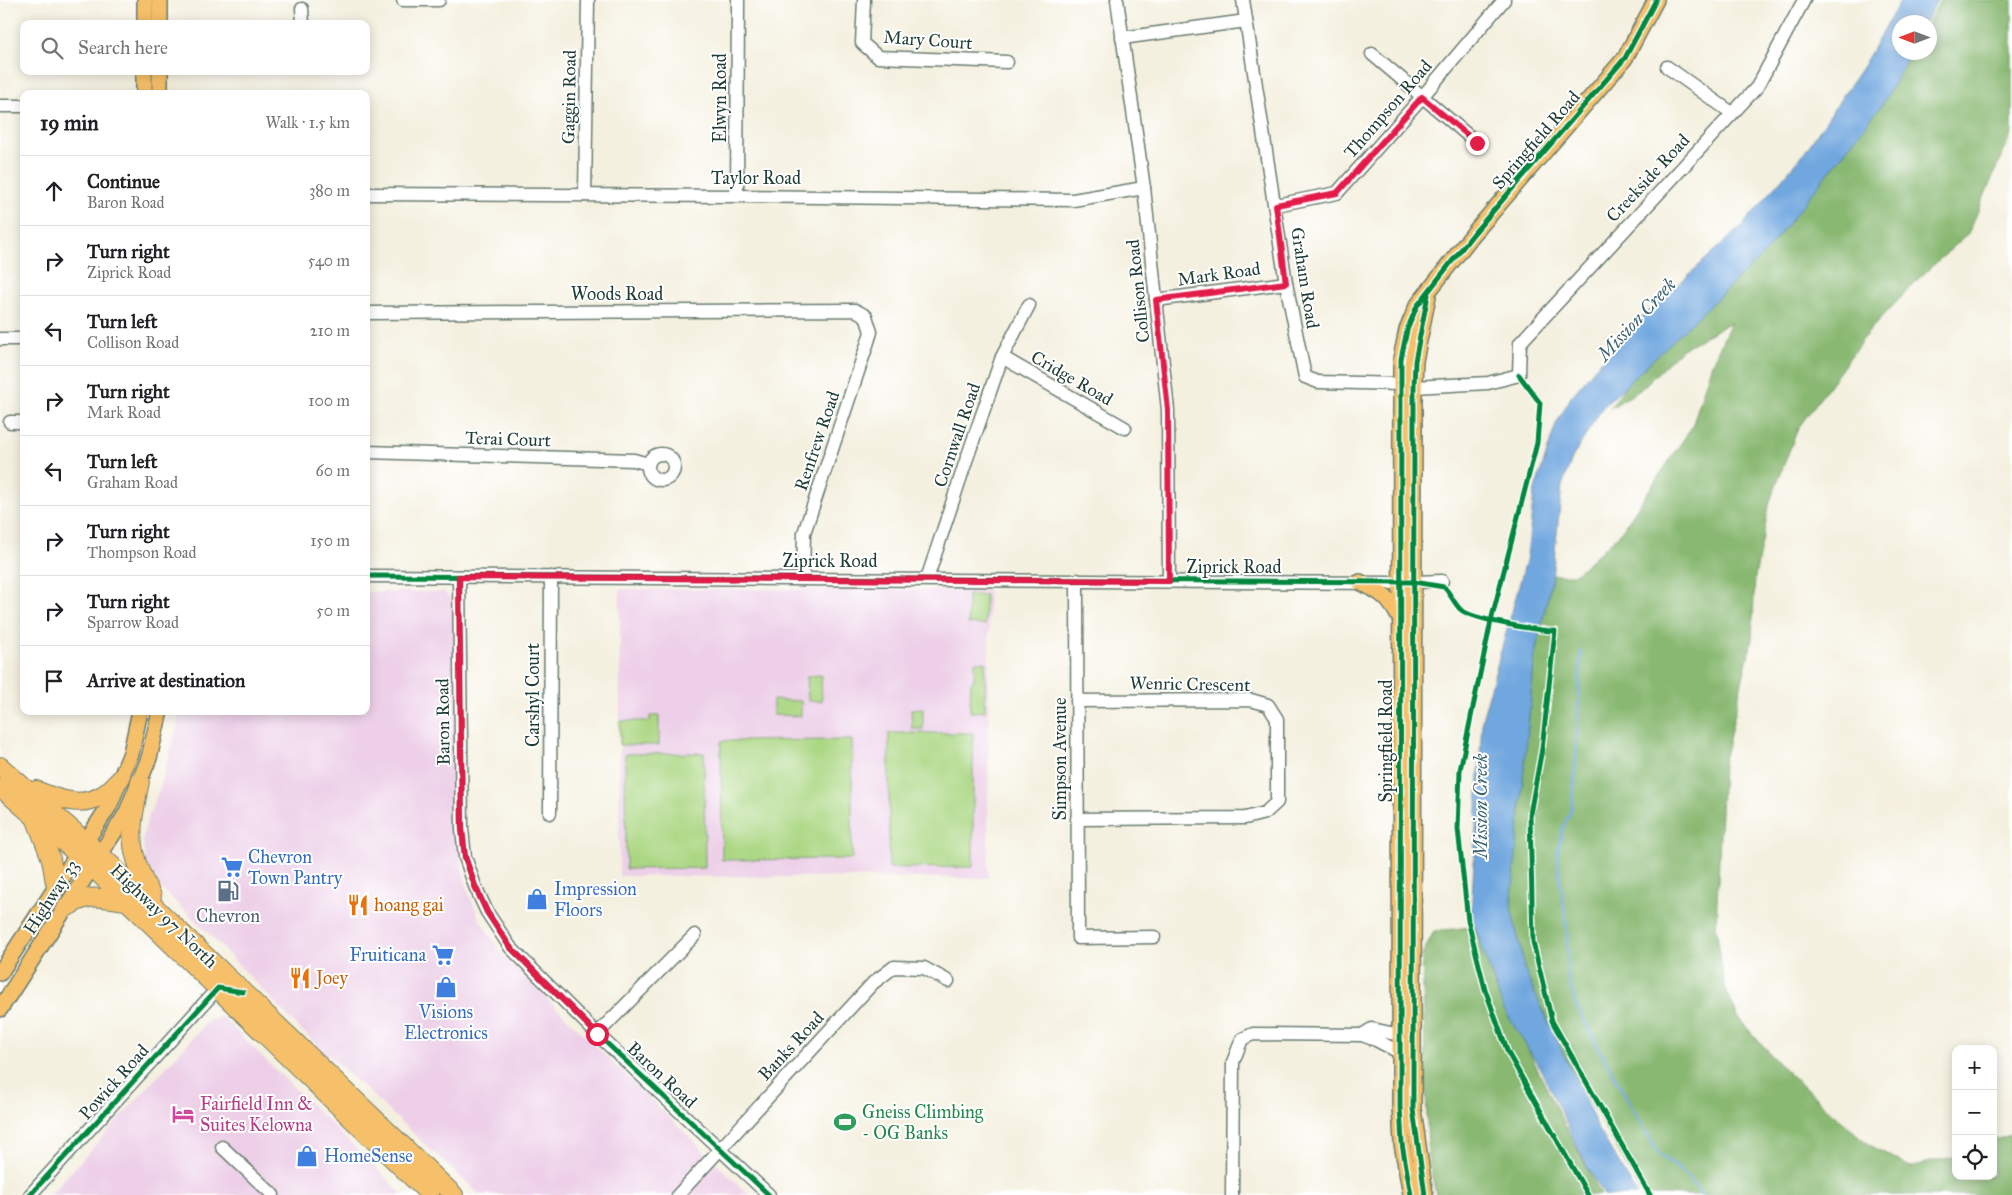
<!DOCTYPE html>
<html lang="en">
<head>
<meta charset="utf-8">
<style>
  body { margin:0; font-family:"IM FELL Great Primer",serif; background:#f2f2f2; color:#202124 }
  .controls { position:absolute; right:15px; bottom:15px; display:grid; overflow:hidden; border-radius:10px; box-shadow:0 2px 12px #0003 }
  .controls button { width:45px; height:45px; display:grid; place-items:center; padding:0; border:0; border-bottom:1px solid #e0e0e0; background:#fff; color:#202124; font:25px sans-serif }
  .compass { position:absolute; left:1892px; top:15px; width:45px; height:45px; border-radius:50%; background:#fff; box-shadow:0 2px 12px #0003; rotate:270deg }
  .stop { position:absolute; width:15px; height:15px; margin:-11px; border:4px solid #e11d48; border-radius:50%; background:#fff }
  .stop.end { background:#e11d48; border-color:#fff; box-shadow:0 1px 5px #0008 }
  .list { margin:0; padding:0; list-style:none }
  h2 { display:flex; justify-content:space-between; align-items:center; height:65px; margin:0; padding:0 20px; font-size:21px }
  h2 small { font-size:16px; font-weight:400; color:#757577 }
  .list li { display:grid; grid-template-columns:32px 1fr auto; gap:15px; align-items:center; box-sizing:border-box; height:70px; padding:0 20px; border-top:1px solid #e0e0e0 }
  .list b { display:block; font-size:19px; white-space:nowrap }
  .list p { margin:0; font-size:16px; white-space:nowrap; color:#757577 }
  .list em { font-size:16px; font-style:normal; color:#757577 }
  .icon { flex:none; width:28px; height:28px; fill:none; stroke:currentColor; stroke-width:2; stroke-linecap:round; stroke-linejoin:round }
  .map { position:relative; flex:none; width:2012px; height:1195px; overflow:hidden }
  .search { position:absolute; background:#fff; box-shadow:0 2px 12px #0003; left:20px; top:20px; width:350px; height:55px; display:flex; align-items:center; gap:12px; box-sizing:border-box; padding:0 18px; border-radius:10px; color:#757577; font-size:19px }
  .panel { position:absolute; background:#fff; box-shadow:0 2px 12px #0003; left:20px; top:90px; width:350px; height:625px; border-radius:10px }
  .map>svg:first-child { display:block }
  .built { fill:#edd0e8 }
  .green { fill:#abd783; stroke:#658a5c }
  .forest { fill:#88b871; stroke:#547a52 }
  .water { fill:#71a7df; stroke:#48728a }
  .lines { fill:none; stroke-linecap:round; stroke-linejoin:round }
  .stream { stroke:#71a7df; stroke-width:2.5 }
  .minor-casing { stroke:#6a7c70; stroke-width:15 }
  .major-casing { stroke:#6a7c70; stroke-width:18 }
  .highway-casing { stroke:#6a7c70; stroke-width:20 }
  .minor { stroke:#fff; stroke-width:12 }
  .major { stroke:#f6c06b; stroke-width:15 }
  .highway { stroke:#f6c06b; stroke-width:18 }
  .cycleway-casing { stroke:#fff; stroke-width:8 }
  .cycleway { stroke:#00873e; stroke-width:5 }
  .route { stroke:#e11d48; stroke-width:6 }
  .labels { text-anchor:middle; stroke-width:4; stroke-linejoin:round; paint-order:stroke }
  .street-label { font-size:18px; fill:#1f3d34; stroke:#fff }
  .shop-label { font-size:18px; fill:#366cbe; stroke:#fff; text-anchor:start }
  .food-label { font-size:18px; fill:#c56008; stroke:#fff; text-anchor:start }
  .service-label { font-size:18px; fill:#4e5e75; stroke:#fff }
  .hotel-label { font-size:18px; fill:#b23c85; stroke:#fff; text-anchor:start }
  .leisure-label { font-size:18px; fill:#27864d; stroke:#fff; text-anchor:start }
  .water-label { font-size:19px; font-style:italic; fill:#3c6270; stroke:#fff }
</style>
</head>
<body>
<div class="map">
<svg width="2012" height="1195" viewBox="0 0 2012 1195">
  <rect width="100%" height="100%" fill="#fff"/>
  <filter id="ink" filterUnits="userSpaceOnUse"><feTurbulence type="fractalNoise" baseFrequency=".02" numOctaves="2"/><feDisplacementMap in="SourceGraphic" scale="10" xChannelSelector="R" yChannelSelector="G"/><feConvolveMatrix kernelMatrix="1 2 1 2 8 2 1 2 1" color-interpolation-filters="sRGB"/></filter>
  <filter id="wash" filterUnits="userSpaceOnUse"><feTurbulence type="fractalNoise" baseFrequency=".0096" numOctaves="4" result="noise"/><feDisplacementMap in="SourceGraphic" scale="20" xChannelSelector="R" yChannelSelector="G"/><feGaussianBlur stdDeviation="1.12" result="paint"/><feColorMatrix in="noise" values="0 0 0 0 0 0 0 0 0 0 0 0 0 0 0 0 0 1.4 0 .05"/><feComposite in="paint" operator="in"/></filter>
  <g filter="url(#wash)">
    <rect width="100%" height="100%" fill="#f4f0df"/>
    <!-- built -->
    <g class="built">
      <path d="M620,589L989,590L988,878L619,876Z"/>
      <path d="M366,592H444L455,603L461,862L467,889L480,920L503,956L749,1195H480L298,1027L204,929L161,888L146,863L142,840L148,817L160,788L177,727L179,711H366Z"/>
      <path d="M222,1017L403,1195H50L209,1020Z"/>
    </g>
    <!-- green -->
    <g class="green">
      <path d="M968,595H985V625L968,624Z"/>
      <path d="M975,662H985V711L970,712L971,682L974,680Z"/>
      <path d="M821,675L822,701H808L807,676Z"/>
      <path d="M773,700L801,701V716L773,715Z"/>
      <path d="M923,708V729H912L911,709Z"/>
      <path d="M650,716H659V745H620V721H650Z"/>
      <path d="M889,733H973V867L889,868Z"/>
      <path d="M852,740V859L722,860L721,741Z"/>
      <path d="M704,753L705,868L626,869L625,754Z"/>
    </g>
    <!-- forest -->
    <g class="forest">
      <path d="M1940,0H2012V132L1968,234L1920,277L1870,330L1798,428L1770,501L1755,577L1752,639L1723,765L1716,927L1725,988L1739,1019L1777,1062L1829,1110L1868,1144L1910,1167L1956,1156V1176H1993V1141L2012,1134V1195H1643L1551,1032L1528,983L1508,910L1541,575H1574L1618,536L1692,427L1712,363L1731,322L1682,349L1640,390L1610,408L1627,384L1883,96L1911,53L1930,52L1929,22Z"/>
      <path d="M1480,926L1502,995L1558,1112L1601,1195H1436L1428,1157L1422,955L1434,931Z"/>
    </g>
    <!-- water -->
    <path class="water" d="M1901,0H1937L1926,22H1900V52L1910,53L1884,102L1765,253L1602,408L1572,458L1562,486L1552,578L1535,654L1511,907L1527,976L1599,1130L1638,1195H1604L1586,1165L1540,1068L1503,1008L1471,916L1482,720L1527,557L1534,493L1556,424L1571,397L1623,335L1742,226L1805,152L1863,66Z"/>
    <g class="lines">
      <!-- stream -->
      <path class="stream" d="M1581,651L1575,776L1571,810L1562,830L1557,856L1567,931L1568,979L1576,1005L1594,1040L1658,1153L1687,1176L1702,1195"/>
    </g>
  </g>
  <g filter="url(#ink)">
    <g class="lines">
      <!-- minor casing -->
      <g class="minor-casing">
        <g id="minor">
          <path d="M403,0H439"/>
          <path d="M864,0L862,43L878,57L1007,62"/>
          <path d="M1117,0L1144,188L1168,410L1169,581"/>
          <path d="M1243,0L1286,283L1305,377L1318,382L1401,384"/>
          <path d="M302,9L303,23"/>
          <path d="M1122,38L1246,21"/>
          <path d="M1372,54L1477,143"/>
          <path d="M1667,67L1732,113"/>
          <path d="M0,106H24"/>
          <path d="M366,194L737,196L1073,200L1144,188"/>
          <path d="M585,195L588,0"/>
          <path d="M737,196L738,0"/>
          <path d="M1276,205L1337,193L1422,97L1504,0"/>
          <path d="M1156,300L1286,283"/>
          <path d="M366,313L855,310L866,316L871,332L866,348L804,533L803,579"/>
          <path d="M0,339H24"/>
          <path d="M1002,357L1125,428"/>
          <path d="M1414,387L1488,383L1519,375L1520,343L1757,87L1804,0"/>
          <path d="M10,422H24"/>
          <path d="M366,452L634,460L648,464"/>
          <circle cx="661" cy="467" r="13"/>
          <path d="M366,576L1388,583L1442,581"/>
          <path d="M459,577L462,829L465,857L475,886L487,912L510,947L597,1034L769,1195"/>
          <path d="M927,579L966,461L1002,357L1029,305"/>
          <path d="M1077,580L1078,938L1154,937"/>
          <path d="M1077,701L1251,700L1268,705L1277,719V802L1265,813L1245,818L1077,819"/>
          <path d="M550,813L551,577"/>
          <path d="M597,1034L695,935"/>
          <path d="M1362,1035L1372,1029L1409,1037"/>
          <path d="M222,1147L273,1195"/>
          <path d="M30,1195L218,988"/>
          <path d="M678,1195L873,983L894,967L924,968L948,981"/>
          <path d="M1232,1195L1233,1062L1242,1039L1253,1034L1362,1035L1376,1040L1399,1052"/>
        </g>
      </g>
      <!-- major casing -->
      <g class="major-casing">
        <g id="major">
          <path d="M145,24V0"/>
          <path d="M160,24V0"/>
          <path d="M144,94V71"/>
          <path d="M160,94V71"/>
          <path d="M1360,582C1379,591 1389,597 1399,617"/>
          <path d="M0,973L109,806L131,753L140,711"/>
          <path d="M0,1009L126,814L149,758L160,711"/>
          <path d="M1411,1195L1402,1144L1400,1106L1401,359L1407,330L1417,306L1474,233L1625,58L1656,0"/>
          <path d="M1425,1195L1413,1109L1414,387L1415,361L1428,296"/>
        </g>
      </g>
      <!-- highway casing -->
      <g class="highway-casing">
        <g id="highway">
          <path d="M0,766L101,855L454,1195"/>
          <path d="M140,781C130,832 126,849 152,896"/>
          <path d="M0,787L93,868L430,1195"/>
          <path d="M36,790C57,799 83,809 104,794C110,790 116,783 121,778"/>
          <path d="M36,820L51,859L56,888"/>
          <path d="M66,908C90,892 99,898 126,901"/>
        </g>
      </g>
      <!-- minor -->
      <use href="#minor" class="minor"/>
      <!-- major -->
      <use href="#major" class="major"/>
      <!-- highway -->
      <use href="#highway" class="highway"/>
      <!-- cycleway casing -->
      <g class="cycleway-casing">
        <g id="cycleway">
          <path d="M1519,375L1540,403L1537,443L1491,621L1460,770L1458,829L1468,921L1485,989L1508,1053L1588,1195"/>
          <path d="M366,576L1414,582L1444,587C1450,593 1454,603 1460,609C1470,619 1539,631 1555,631L1542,749L1530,814L1533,942L1552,1021L1650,1195"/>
          <path d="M459,577L462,829L465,857L475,886L487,912L510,947L597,1034L769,1195"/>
          <path d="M30,1195L218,988L243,992"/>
          <path d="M1411,1195L1402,1144L1400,1106L1401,359L1407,330L1417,306L1474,233L1625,58L1656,0"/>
          <path d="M1425,1195L1413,1109L1414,387L1415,361L1428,295"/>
        </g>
      </g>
      <!-- cycleway -->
      <use href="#cycleway" class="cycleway"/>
    </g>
  </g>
  <g class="lines" filter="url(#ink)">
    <!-- route -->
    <path class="route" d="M597,1034L510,947L487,912L475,886L465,857L462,829L459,577L1169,581L1168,410L1156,300L1286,283L1276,205L1337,193L1422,97L1477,143"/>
  </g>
  <!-- icons -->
  <defs>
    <g id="supermarket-bare" transform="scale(1.725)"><path d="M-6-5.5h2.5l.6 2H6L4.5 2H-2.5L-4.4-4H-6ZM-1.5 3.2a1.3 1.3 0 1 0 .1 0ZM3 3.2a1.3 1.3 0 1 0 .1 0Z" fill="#3f7fe0" stroke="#fff" stroke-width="2.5" paint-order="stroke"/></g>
    <g id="fuel-bare" transform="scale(1.725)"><path d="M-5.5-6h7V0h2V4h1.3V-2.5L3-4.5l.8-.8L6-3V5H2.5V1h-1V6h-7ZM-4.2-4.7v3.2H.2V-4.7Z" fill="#5c6f8a" stroke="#fff" stroke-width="2.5" paint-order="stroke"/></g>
    <g id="shop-bare" transform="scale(1.725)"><path d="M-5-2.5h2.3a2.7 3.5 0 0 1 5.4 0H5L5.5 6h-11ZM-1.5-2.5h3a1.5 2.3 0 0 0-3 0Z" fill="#3f7fe0" stroke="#fff" stroke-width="2.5" paint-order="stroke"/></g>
    <g id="restaurant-bare" transform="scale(1.725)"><path d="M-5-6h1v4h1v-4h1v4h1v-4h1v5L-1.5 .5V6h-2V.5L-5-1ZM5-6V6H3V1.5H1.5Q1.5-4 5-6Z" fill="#e8710a" stroke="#fff" stroke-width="2.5" paint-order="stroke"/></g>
    <g id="hotel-bare" transform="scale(1.725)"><path d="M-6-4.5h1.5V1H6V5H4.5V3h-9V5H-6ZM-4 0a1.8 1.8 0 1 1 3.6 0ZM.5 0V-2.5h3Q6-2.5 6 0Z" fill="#d1479c" stroke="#fff" stroke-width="2.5" paint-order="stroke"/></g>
    <g id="stadium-bare" transform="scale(1.725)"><path d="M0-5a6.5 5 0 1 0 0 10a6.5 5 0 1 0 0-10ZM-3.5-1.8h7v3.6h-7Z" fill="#2e9e5b" stroke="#fff" stroke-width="2.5" paint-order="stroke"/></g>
  </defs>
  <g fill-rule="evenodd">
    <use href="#supermarket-bare" x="232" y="867"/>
    <use href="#fuel-bare" x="228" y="891"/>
    <use href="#shop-bare" x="537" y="899"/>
    <use href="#restaurant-bare" x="358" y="905"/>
    <use href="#supermarket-bare" x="443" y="955"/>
    <use href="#restaurant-bare" x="300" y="978"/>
    <use href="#shop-bare" x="446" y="987"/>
    <use href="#hotel-bare" x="183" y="1114"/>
    <use href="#stadium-bare" x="845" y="1122"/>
    <use href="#shop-bare" x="307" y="1156"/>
  </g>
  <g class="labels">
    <!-- street labels -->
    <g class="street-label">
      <text transform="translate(928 40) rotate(4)" y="6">Mary Court</text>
      <text transform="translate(569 97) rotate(-89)" y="6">Gaggin Road</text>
      <text transform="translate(720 98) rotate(-90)" y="6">Elwyn Road</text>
      <text transform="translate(1388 109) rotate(-49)" y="6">Thompson Road</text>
      <text transform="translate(1536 140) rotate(-49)" y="6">Springfield Road</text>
      <text x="756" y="184">Taylor Road</text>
      <text transform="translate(1648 178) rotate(-47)" y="6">Creekside Road</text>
      <text transform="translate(1219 274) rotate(-8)" y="6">Mark Road</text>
      <text transform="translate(1305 278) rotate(81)" y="6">Graham Road</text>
      <text transform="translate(1138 291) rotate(-96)" y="6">Collison Road</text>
      <text x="617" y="300">Woods Road</text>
      <text transform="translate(1072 378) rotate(30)" y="6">Cridge Road</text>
      <text transform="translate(957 435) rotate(-71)" y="6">Cornwall Road</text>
      <text transform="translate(508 439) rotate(2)" y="6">Terai Court</text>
      <text transform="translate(817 441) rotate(-71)" y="6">Renfrew Road</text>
      <text x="830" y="567">Ziprick Road</text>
      <text x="1234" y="573">Ziprick Road</text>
      <text transform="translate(1190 684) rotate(1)" y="6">Wenric Crescent</text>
      <text transform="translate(533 695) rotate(-90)" y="6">Carshyl Court</text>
      <text transform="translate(443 722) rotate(-91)" y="6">Baron Road</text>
      <text transform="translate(1386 741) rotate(-90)" y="6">Springfield Road</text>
      <text transform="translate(1060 759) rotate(-90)" y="6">Simpson Avenue</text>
      <text transform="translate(51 897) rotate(-57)" y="6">Highway 33</text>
      <text transform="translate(164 916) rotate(44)" y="6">Highway 97 North</text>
      <text transform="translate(791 1046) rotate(-47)" y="6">Banks Road</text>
      <text transform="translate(662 1075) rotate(43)" y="6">Baron Road</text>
      <text transform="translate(114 1082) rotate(-48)" y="6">Powick Road</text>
    </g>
    <!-- shop labels -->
    <g class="shop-label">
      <text x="248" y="863">Chevron<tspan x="248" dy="21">Town Pantry</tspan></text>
      <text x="554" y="895">Impression<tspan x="554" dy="21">Floors</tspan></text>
      <text x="426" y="961" text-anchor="end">Fruiticana</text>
      <text x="446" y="1018" text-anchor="middle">Visions<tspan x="446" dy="21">Electronics</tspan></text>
      <text x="324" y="1162">HomeSense</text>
    </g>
    <!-- food labels -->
    <g class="food-label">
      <text x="374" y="911">hoang gai</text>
      <text x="316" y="984">Joey</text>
    </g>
    <!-- service labels -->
    <g class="service-label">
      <text x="228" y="922">Chevron</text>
    </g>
    <!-- hotel labels -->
    <g class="hotel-label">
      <text x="200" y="1110">Fairfield Inn &amp;<tspan x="200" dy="21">Suites Kelowna</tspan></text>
    </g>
    <!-- leisure labels -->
    <g class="leisure-label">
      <text x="862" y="1118">Gneiss Climbing<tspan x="862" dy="21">- OG Banks</tspan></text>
    </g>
    <!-- water labels -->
    <g class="water-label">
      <text transform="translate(1636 319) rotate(-47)" y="7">Mission Creek</text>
      <text transform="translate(1480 806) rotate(-90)" y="7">Mission Creek</text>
    </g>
  </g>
</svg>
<div class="controls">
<button>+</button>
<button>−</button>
<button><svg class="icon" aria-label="locate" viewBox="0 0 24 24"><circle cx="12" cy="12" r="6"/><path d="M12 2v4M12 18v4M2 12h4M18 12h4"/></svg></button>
</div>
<svg class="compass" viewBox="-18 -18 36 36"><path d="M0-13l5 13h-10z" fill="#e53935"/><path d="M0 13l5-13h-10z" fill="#757577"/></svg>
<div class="stop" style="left:597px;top:1034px"></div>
<div class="stop end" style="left:1477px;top:143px"></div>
<div class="search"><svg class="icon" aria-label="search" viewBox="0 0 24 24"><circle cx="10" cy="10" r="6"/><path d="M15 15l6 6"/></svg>Search here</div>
<section class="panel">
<h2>19 min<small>Walk · 1.5 km</small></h2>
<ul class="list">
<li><svg class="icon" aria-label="ahead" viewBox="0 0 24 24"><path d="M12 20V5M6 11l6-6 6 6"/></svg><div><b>Continue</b><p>Baron Road</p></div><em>380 m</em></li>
<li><svg class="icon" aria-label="right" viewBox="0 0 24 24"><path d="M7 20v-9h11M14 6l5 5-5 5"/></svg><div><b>Turn right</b><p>Ziprick Road</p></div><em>540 m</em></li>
<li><svg class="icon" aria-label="left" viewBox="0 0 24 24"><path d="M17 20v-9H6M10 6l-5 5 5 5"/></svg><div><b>Turn left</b><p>Collison Road</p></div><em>210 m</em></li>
<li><svg class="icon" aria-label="right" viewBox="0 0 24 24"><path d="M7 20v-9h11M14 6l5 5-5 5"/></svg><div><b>Turn right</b><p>Mark Road</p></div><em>100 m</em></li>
<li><svg class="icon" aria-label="left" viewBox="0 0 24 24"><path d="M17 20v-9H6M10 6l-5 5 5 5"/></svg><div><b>Turn left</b><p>Graham Road</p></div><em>60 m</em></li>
<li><svg class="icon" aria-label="right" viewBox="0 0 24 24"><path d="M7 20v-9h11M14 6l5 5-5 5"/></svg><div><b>Turn right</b><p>Thompson Road</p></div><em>150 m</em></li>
<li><svg class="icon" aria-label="right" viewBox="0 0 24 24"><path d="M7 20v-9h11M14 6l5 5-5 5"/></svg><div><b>Turn right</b><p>Sparrow Road</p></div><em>50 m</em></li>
<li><svg class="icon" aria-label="arrive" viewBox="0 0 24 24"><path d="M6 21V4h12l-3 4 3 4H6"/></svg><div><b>Arrive at destination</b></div></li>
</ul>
</section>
</div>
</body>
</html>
